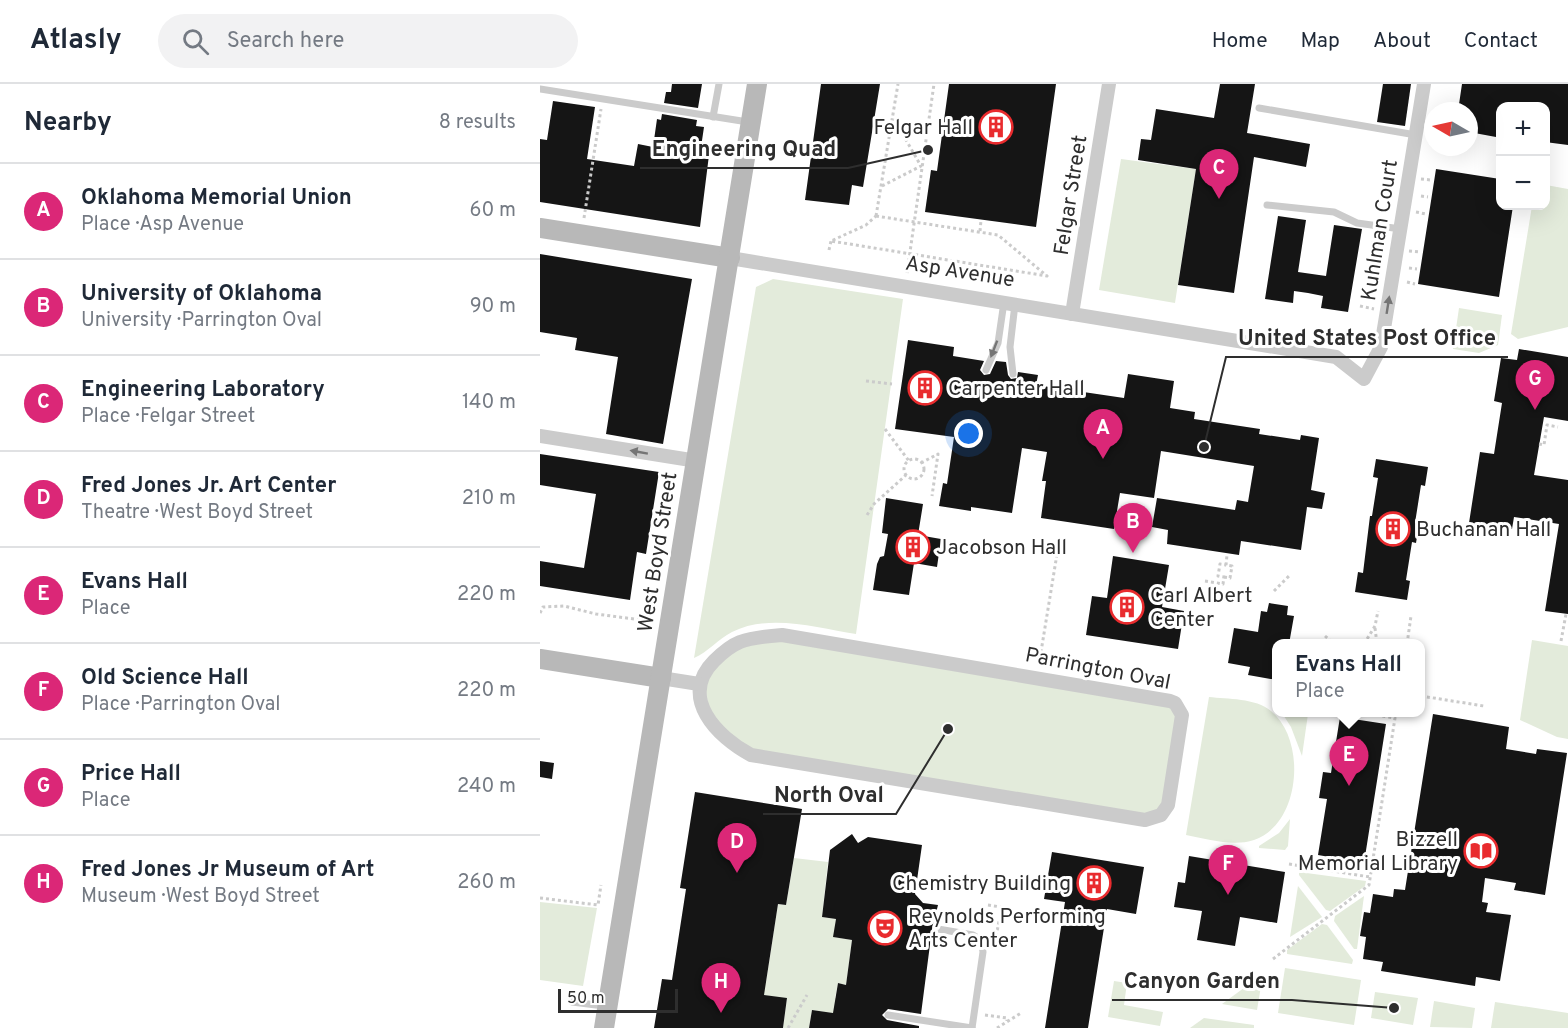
<!DOCTYPE html>
<html lang="en">
<head>
<meta charset="utf-8">
<style>
  body { margin:0; font-family:Overpass,sans-serif; background:#f2f2f3; color:#1f2937 }
  .controls { position:absolute; right:18px; top:18px; display:grid; overflow:hidden; border-radius:12px; box-shadow:0 6px 24px #0002 }
  .controls button { width:54px; height:54px; display:grid; place-items:center; padding:0; border:0; border-bottom:2px solid #e0e1e3; background:#fff; color:#1f2937; font:30px sans-serif }
  .compass { position:absolute; left:884px; top:18px; width:54px; height:54px; border-radius:50%; background:#fff; box-shadow:0 6px 24px #0002; rotate:279deg }
  .scale { position:absolute; left:18px; bottom:15px; width:120px; box-sizing:border-box; padding-left:6px; border:3px solid #2e2e2e; border-top:0; font-size:16px; line-height:21px; white-space:nowrap; color:#2e2e2e; -webkit-text-stroke:4px #fff; paint-order:stroke }
  .you { position:absolute; left:429px; top:350px; width:21px; height:21px; margin:-15px; border:4px solid #fff; border-radius:50%; background:#1a73e8; box-shadow:0 0 0 9px #1a73e833 }
  .badge { display:grid; place-items:center; width:39px; height:39px; border-radius:50%; background:#db2777; color:#fff; font-size:20px; font-weight:700 }
  .pin { position:absolute; translate:-50% -50px; filter:drop-shadow(0 2px 3px #0008) }
  .pin::after { content:''; position:absolute; top:32px; width:21px; height:18px; background:inherit; clip-path:polygon(0 0,100% 0,50% 100%) }
  .popup { position:absolute; left:732px; top:555px; width:153px; height:78px; box-sizing:border-box; display:grid; place-content:center; border-radius:12px; background:#fff; filter:drop-shadow(0 2px 4px #0005); font-size:20px; white-space:nowrap; color:#747a83 }
  .popup b { font-size:22px; color:#1f2937 }
  .popup::after { content:''; position:absolute; left:50%; top:100%; margin-left:-12px; border:12px solid transparent; border-top-color:#fff }
  .list { margin:0; padding:0; list-style:none }
  h2 { display:flex; justify-content:space-between; align-items:center; height:78px; margin:0; padding:0 24px; font-size:26px }
  h2 small { font-size:20px; font-weight:400; color:#747a83 }
  .list li { display:grid; grid-template-columns:39px 1fr auto; gap:18px; align-items:center; box-sizing:border-box; height:96px; padding:0 24px; border-top:2px solid #e0e1e3 }
  .list b { display:block; font-size:22px; white-space:nowrap }
  .list p { margin:0; font-size:20px; white-space:nowrap; color:#747a83 }
  .list em { font-size:20px; font-style:normal; color:#747a83 }
  .icon { flex:none; width:33px; height:33px; fill:none; stroke:currentColor; stroke-width:2; stroke-linecap:round; stroke-linejoin:round }
  .map { position:relative; flex:none; width:1028px; height:944px; overflow:hidden }
  header { display:flex; align-items:center; gap:36px; box-sizing:border-box; height:84px; padding:0 30px; background:#fff; border-bottom:2px solid #e0e1e3 }
  header strong { font-size:28px }
  nav { display:flex; gap:33px; margin-inline-start:auto; font-size:21px }
  .search { width:420px; height:54px; background:#f2f2f3; display:flex; align-items:center; gap:15px; box-sizing:border-box; padding:0 21px; border-radius:33px; color:#747a83; font-size:22px }
  main { display:flex }
  aside { flex:1; background:#fff }
  .map>svg:first-child { display:block }
  .green { fill:#e3ebdb }
  .building { fill:#151515 }
  .lines { fill:none; stroke-linecap:round; stroke-linejoin:round }
  .path { stroke:#cbcbcb; stroke-width:3; stroke-dasharray:3 3; stroke-linecap:butt }
  .lane { stroke:#cbcbcb; stroke-width:7 }
  .street { stroke:#cbcbcb; stroke-width:14 }
  .secondary { stroke:#b8b8b8; stroke-width:20 }
  .oneway { fill:#757575 }
  .labels { text-anchor:middle; stroke-width:6; stroke-linejoin:round; paint-order:stroke }
  .poi-label { font-size:21px; fill:#2e2e2e; stroke:#fff; text-anchor:start }
  .street-label { font-size:21px; fill:#2e2e2e; stroke:#fff }
  .leader { fill:none; stroke:#2e2e2e; stroke-width:2 }
  .callout-dot { fill:#2e2e2e; stroke:#fff; stroke-width:2 }
  .callout-label { font-size:22px; text-anchor:middle; font-weight:bold; fill:#2e2e2e; stroke:#fff; stroke-width:6; stroke-linejoin:round; paint-order:stroke }
</style>
</head>
<body>
<header>
<strong>Atlasly</strong>
<div class="search"><svg class="icon" aria-label="search" viewBox="0 0 24 24"><circle cx="10" cy="10" r="6"/><path d="M15 15l6 6"/></svg>Search here</div>
<nav><a>Home</a><a>Map</a><a>About</a><a>Contact</a></nav>
</header>
<main>
<aside>
<h2>Nearby<small>8 results</small></h2>
<ul class="list">
<li><span class="badge">A</span><div><b>Oklahoma Memorial Union</b><p>Place · Asp Avenue</p></div><em>60 m</em></li>
<li><span class="badge">B</span><div><b>University of Oklahoma</b><p>University · Parrington Oval</p></div><em>90 m</em></li>
<li><span class="badge">C</span><div><b>Engineering Laboratory</b><p>Place · Felgar Street</p></div><em>140 m</em></li>
<li><span class="badge">D</span><div><b>Fred Jones Jr. Art Center</b><p>Theatre · West Boyd Street</p></div><em>210 m</em></li>
<li><span class="badge">E</span><div><b>Evans Hall</b><p>Place</p></div><em>220 m</em></li>
<li><span class="badge">F</span><div><b>Old Science Hall</b><p>Place · Parrington Oval</p></div><em>220 m</em></li>
<li><span class="badge">G</span><div><b>Price Hall</b><p>Place</p></div><em>240 m</em></li>
<li><span class="badge">H</span><div><b>Fred Jones Jr Museum of Art</b><p>Museum · West Boyd Street</p></div><em>260 m</em></li>
</ul>
</aside>
<div class="map">
<svg width="1028" height="944" viewBox="0 0 1028 944">
  <rect width="100%" height="100%" fill="#fff"/>
  <!-- green -->
  <g class="green">
    <path d="M581,75L656,85L635,219L559,206Z"/>
    <path d="M1006,101L1028,105V243L978,255L971,250L992,122H1005Z"/>
    <path d="M233,195L363,215L316,550C278,544 229,529 192,548C178,555 168,568 154,574L216,203Z"/>
    <path d="M919,224L962,231L958,261L939,269L913,265Z"/>
    <path d="M216,553L639,625L628,721L615,734L224,675L171,638L163,590Z"/>
    <path d="M992,556L1028,562V655L1017,653L980,636Z"/>
    <path d="M669,613C687,615 716,614 731,627C767,656 761,740 714,756C693,763 668,755 646,751Z"/>
    <path d="M742,629L768,630L762,672L751,643Z"/>
    <path d="M750,735L748,762L745,766L719,764V762L739,749Z"/>
    <path d="M254,774L288,778L282,833L296,835L294,853L312,856L306,901L298,899L295,914L303,916L317,933L272,926L269,944H243L247,915L206,908L226,898L238,820L246,821Z"/>
    <path d="M759,788L826,797L825,802L790,827L786,826L759,791Z"/>
    <path d="M758,802L782,833L750,853Z"/>
    <path d="M824,812L817,865H814L794,837L795,832Z"/>
    <path d="M0,818L57,824L43,902L0,896Z"/>
    <path d="M782,840L787,841L813,876L812,880L747,870V866Z"/>
    <path d="M745,884L821,896L814,941L738,929Z"/>
    <path d="M723,890L717,926L682,920Z"/>
    <path d="M574,897L587,899L584,921L623,928L620,942L568,933Z"/>
    <path d="M835,908L878,914L873,941L831,934Z"/>
    <path d="M894,917L935,924L932,944L890,943Z"/>
    <path d="M955,918L1028,929V944H951Z"/>
    <path d="M664,934L714,941V944H650Z"/>
  </g>
  <!-- building -->
  <g class="building">
    <path d="M132,0H162L158,24L124,19L126,8H131Z"/>
    <path d="M281,0H340L323,103L312,101L309,121L265,116Z"/>
    <path d="M409,0H516L496,143L385,128L391,86L397,87Z"/>
    <path d="M680,0H715L707,49L770,60L766,83L714,73L694,209L638,201L656,85L598,76L601,55L611,56L616,25L674,34Z"/>
    <path d="M843,0H871L865,42L837,38Z"/>
    <path d="M922,0H1028V61L1005,58V22H960V44L958,43L956,53L929,48V27H918Z"/>
    <path d="M13,17L55,23L47,75L94,82L98,60L113,63L117,35L121,36L122,30L157,36L156,42L164,43L160,70L169,71L160,143L0,118V55L7,56Z"/>
    <path d="M896,85L960,95V122H973L959,213L878,200Z"/>
    <path d="M738,132L766,136L758,188L786,192L794,141L822,145L808,228L781,224L783,212L768,209L754,207L753,219L725,215Z"/>
    <path d="M0,170L152,195L123,360L66,350L78,273L35,266L37,254L0,248Z"/>
    <path d="M368,256L414,263L413,272L444,277L440,286L444,291L450,290L456,277L466,278L468,291L471,295L477,294L478,288L498,291L496,301L584,314L588,290L634,297L630,324L655,328L654,335L720,345L719,350L760,356L761,351L779,354L771,406L785,409L782,425L767,423L761,466L701,457L699,471L627,460L628,446L612,443L617,414L695,426L697,416L708,418L714,382L621,367L614,414L580,409L574,445L501,434L506,397H502L507,368L482,364L472,429L431,423V427L399,422L403,399L407,400L414,353L355,345Z"/>
    <path d="M979,265L1028,273V337L1004,333L994,391L1028,396V530L1005,527L1019,440L974,433L972,445L929,439L940,368L954,370L962,319L954,317L961,274L977,276Z"/>
    <path d="M0,370L119,388L106,470L97,468L90,516L0,502V477L44,484L56,410L0,401Z"/>
    <path d="M836,375L888,383L885,402L881,401L875,439L879,440L876,459L872,458L866,496L870,497L867,516L815,508L818,488L823,489L830,432H832L838,394L833,393Z"/>
    <path d="M346,414L383,420L378,451L401,455L397,483L374,479L369,511L333,506L337,480L340,473L344,472L348,450L342,449Z"/>
    <path d="M573,472L629,481L622,523L644,527L638,565L546,551L552,512L567,514Z"/>
    <path d="M729,519L748,522L747,531L754,532L749,560H737V596L708,591L710,583L688,579L694,544L718,548L721,527L727,528Z"/>
    <path d="M893,630L969,643L966,665L996,670L997,665L1027,669L1005,811L974,806L976,799L945,794L942,818L948,819L946,828L971,831L960,897L936,893L935,902L841,887L843,878L823,875L826,853L820,852L824,828L830,829L833,810L853,813L854,805L865,806Z"/>
    <path d="M800,633L846,640L824,779L778,771L787,715L779,714L783,688L791,689Z"/>
    <path d="M0,677L14,679L12,695L0,693Z"/>
    <path d="M155,708L262,725L246,821L238,820L224,911L247,914L243,944H114L122,895L132,896L146,805L140,804Z"/>
    <path d="M312,750L318,759L328,753L382,761L375,810L383,819L398,821L392,845L381,930L348,925L342,931L347,936L379,942V944H269L272,926L293,929L298,899L306,901L312,856L293,853L296,835L282,833L290,766Z"/>
    <path d="M512,768L604,783L596,830L567,825L548,944H505L525,818L504,815Z"/>
    <path d="M649,772L745,788L737,839L700,833L695,862L657,856L662,827L634,823L638,798L645,799Z"/>
  </g>
  <g class="lines">
    <!-- path -->
    <g class="path">
      <path d="M881,95L891,96"/>
      <path d="M342,102L381,82L354,35"/>
      <path d="M881,112L888,113"/>
      <path d="M876,128L886,130"/>
      <path d="M336,132L458,151L507,192L291,157L326,141Z"/>
      <path d="M336,132L358,0"/>
      <path d="M44,134L61,25"/>
      <path d="M440,147L441,136"/>
      <path d="M831,159L844,161"/>
      <path d="M289,166L291,157"/>
      <path d="M869,167L880,168"/>
      <path d="M828,175L842,177"/>
      <path d="M869,184L877,185"/>
      <path d="M367,189L394,0"/>
      <path d="M826,190L839,192"/>
      <path d="M867,198L875,200"/>
      <path d="M823,206L837,208"/>
      <path d="M820,222L834,225"/>
      <path d="M326,297L352,300"/>
      <path d="M345,345L369,377"/>
      <path d="M999,360L1004,361L1007,341L1018,343"/>
      <circle cx="374" cy="385" r="10"/>
      <path d="M381,379L398,370L392,412"/>
      <path d="M327,431L334,420L366,391"/>
      <path d="M684,493L690,494L692,482L686,481L687,471"/>
      <path d="M665,497L683,500L684,493L678,492L680,480L686,481"/>
      <path d="M734,507L749,492"/>
      <path d="M0,529L3,523L24,522L56,530L102,536"/>
      <path d="M835,544L837,560"/>
      <path d="M785,552L794,560"/>
      <path d="M1021,557L1026,530"/>
      <path d="M824,560L835,542L838,527"/>
      <path d="M867,560L871,532"/>
      <path d="M499,580L517,470"/>
      <path d="M881,612L944,622"/>
      <path d="M749,780L830,793"/>
      <path d="M0,814L58,821L61,801"/>
      <path d="M448,821L461,823"/>
      <path d="M454,864L459,837"/>
      <path d="M733,875L829,801L855,634L818,628"/>
      <path d="M445,931L467,934V937"/>
      <path d="M248,944L267,911"/>
      <path d="M457,944L481,929"/>
    </g>
    <!-- lane -->
    <g class="lane">
      <path d="M0,5L208,38"/>
      <path d="M719,24L876,51"/>
      <path d="M173,33L179,0"/>
      <path d="M727,121L794,128L817,139L861,145"/>
      <path d="M446,286L458,259L464,218"/>
      <path d="M473,290L470,263L475,220"/>
      <path d="M398,845L433,851L441,856L443,868L432,944"/>
      <path d="M32,918L64,922"/>
      <path d="M348,931L432,944"/>
    </g>
    <!-- street -->
    <g class="street">
      <path d="M190,174L796,273L824,295L841,263L884,0"/>
      <path d="M532,230L569,0"/>
      <path d="M0,352L157,377"/>
      <path d="M242,551L630,617L635,619L642,631L628,721L621,731L605,736L211,671C177,653 138,613 174,577C182,569 190,562 200,558C214,553 228,552 242,551Z"/>
      <path d="M121,594L159,600"/>
    </g>
    <!-- secondary -->
    <g class="secondary">
      <path d="M0,144L190,174"/>
      <path d="M0,575L121,594"/>
      <path d="M64,944L217,0"/>
    </g>
  </g>
  <!-- one-way arrows -->
  <defs><path id="oneway-solid" d="M-6-.8H1V-3.2L6.5 0L1 3.2V.8H-6Z" transform="scale(1.5)"/></defs>
  <g class="oneway">
    <use href="#oneway-solid" transform="translate(848 221) rotate(-81)"/>
    <use href="#oneway-solid" transform="translate(454 265) rotate(111)"/>
    <use href="#oneway-solid" transform="translate(99 368) rotate(-170)"/>
  </g>
  <!-- icons -->
  <defs>
    <g id="building-ring" transform="scale(1.725)"><circle r="9.5" fill="#fff" stroke="#e92b2e" stroke-width="1.5"/><path d="M-4-6H4V6H1V3H-1V6H-4ZM-2.5-4.3h1.7v1.8h-1.7ZM.8-4.3h1.7v1.8H.8ZM-2.5-1h1.7V.8h-1.7ZM.8-1h1.7V.8H.8Z" fill="#e92b2e"/></g>
    <g id="library-ring" transform="scale(1.725)"><circle r="9.5" fill="#fff" stroke="#e92b2e" stroke-width="1.5"/><path d="M-6-4Q-3-5.5-.7-3.5V5Q-3 3-6 4ZM6-4Q3-5.5 .7-3.5V5Q3 3 6 4Z" fill="#e92b2e"/></g>
    <g id="theatre-ring" transform="scale(1.725)"><circle r="9.5" fill="#fff" stroke="#e92b2e" stroke-width="1.5"/><path d="M-5-5.5Q0-4 5-5.5V0Q5 5 0 6Q-5 5-5 0ZM-3.3-2.5H-1v1.5H-3.3ZM1-2.5H3.3v1.5H1ZM-2.8 1Q0 5.5 2.8 1Z" fill="#e92b2e"/></g>
  </defs>
  <g fill-rule="evenodd">
    <use href="#building-ring" x="456" y="43"/>
    <use href="#building-ring" x="385" y="304"/>
    <use href="#building-ring" x="853" y="445"/>
    <use href="#building-ring" x="373" y="463"/>
    <use href="#building-ring" x="587" y="523"/>
    <use href="#library-ring" x="941" y="767"/>
    <use href="#building-ring" x="554" y="799"/>
    <use href="#theatre-ring" x="345" y="844"/>
  </g>
  <g class="labels">
    <!-- poi labels -->
    <g class="poi-label">
      <text x="433" y="50" text-anchor="end">Felgar Hall</text>
      <text x="408" y="311">Carpenter Hall</text>
      <text x="876" y="452">Buchanan Hall</text>
      <text x="396" y="470">Jacobson Hall</text>
      <text x="610" y="518">Carl Albert<tspan x="610" dy="24">Center</tspan></text>
      <text x="918" y="762" text-anchor="end">Bizzell<tspan x="918" dy="24">Memorial Library</tspan></text>
      <text x="531" y="806" text-anchor="end">Chemistry Building</text>
      <text x="368" y="839">Reynolds Performing<tspan x="368" dy="24">Arts Center</tspan></text>
    </g>
    <!-- street labels -->
    <g class="street-label">
      <text transform="translate(530 111) rotate(-81)" y="7">Felgar Street</text>
      <text transform="translate(839 146) rotate(-81)" y="7">Kuhlman Court</text>
      <text transform="translate(420 187) rotate(9)" y="7">Asp Avenue</text>
      <text transform="translate(117 468) rotate(-81)" y="7">West Boyd Street</text>
      <text transform="translate(558 584) rotate(11)" y="7">Parrington Oval</text>
    </g>
  </g>
  <!-- callouts -->
  <path class="leader" d="M388 66L308 84H100M664 363L686 273H968M408 645L356 730H223M854 924L752 916H572"/>
  <g class="callout-dot">
    <circle cx="388" cy="66" r="6"/>
    <circle cx="664" cy="363" r="6"/>
    <circle cx="408" cy="645" r="6"/>
    <circle cx="854" cy="924" r="6"/>
  </g>
  <g class="callout-label">
    <text x="204" y="72">Engineering Quad</text>
    <text x="827" y="261">United States Post Office</text>
    <text x="289" y="718">North Oval</text>
    <text x="662" y="904">Canyon Garden</text>
  </g>
</svg>
<div class="controls">
<button>+</button>
<button>−</button>
</div>
<svg class="compass" viewBox="-18 -18 36 36"><path d="M0-13l5 13h-10z" fill="#e53935"/><path d="M0 13l5-13h-10z" fill="#747a83"/></svg>
<div class="scale">50 m</div>
<div class="you"></div>
<div class="pin badge" style="left:563px;top:375px">A</div>
<div class="pin badge" style="left:593px;top:469px">B</div>
<div class="pin badge" style="left:679px;top:115px">C</div>
<div class="pin badge" style="left:197px;top:789px">D</div>
<div class="pin badge" style="left:809px;top:702px">E</div>
<div class="popup"><b>Evans Hall</b>Place</div>
<div class="pin badge" style="left:688px;top:811px">F</div>
<div class="pin badge" style="left:995px;top:326px">G</div>
<div class="pin badge" style="left:181px;top:929px">H</div>
</div>
</main>
</body>
</html>
